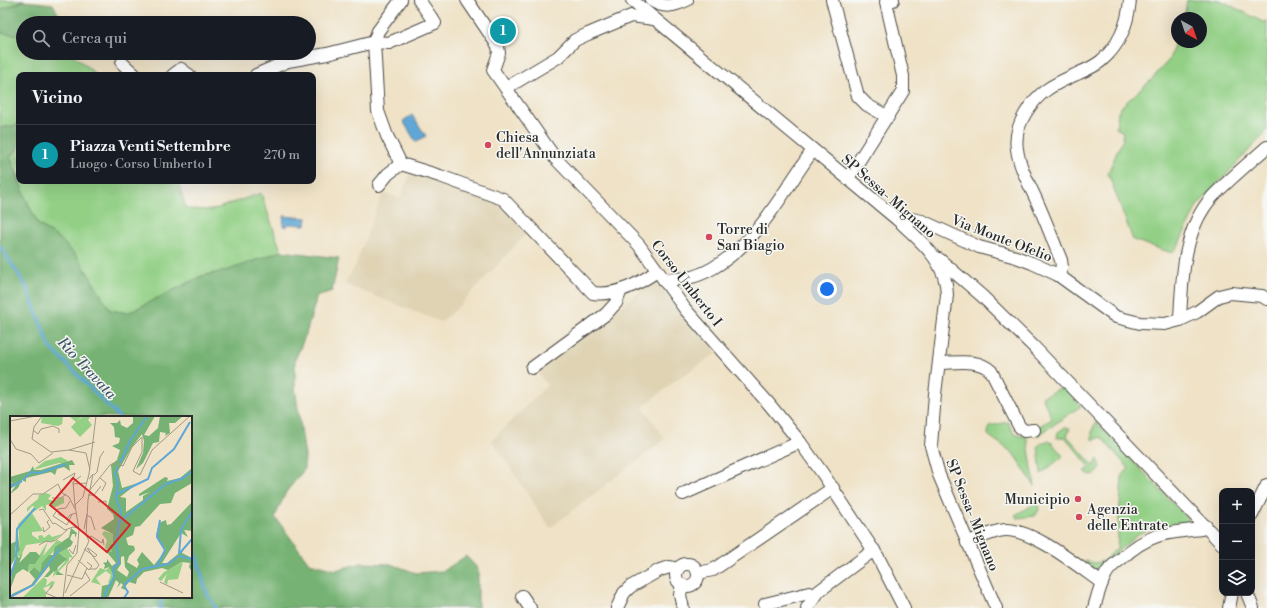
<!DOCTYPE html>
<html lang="it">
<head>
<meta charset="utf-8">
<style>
  body { margin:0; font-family:"Libre Bodoni",serif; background:#20242c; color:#f1f3f6 }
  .controls { position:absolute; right:12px; bottom:12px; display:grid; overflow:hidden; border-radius:8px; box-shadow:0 4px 16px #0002 }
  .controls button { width:36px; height:36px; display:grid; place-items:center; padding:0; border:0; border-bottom:1px solid #363941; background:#171b24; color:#f1f3f6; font:20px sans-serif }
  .compass { position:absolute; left:1171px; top:12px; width:36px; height:36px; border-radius:50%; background:#171b24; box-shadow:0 4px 16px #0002; rotate:140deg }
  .you { position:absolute; left:827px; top:289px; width:14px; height:14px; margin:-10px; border:3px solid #fff; border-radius:50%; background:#1a73e8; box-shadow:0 0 0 6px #1a73e833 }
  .badge { display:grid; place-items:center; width:26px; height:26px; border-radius:50%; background:#0f766e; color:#fff; font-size:13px; font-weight:700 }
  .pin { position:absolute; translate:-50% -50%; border:2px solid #fff; box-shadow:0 1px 4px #0006 }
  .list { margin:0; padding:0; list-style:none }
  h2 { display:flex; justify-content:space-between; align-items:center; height:52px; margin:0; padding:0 16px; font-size:17px }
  h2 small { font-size:13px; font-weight:400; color:#9ea1a6 }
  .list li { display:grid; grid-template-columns:26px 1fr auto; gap:12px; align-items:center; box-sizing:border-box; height:60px; padding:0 16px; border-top:1px solid #363941 }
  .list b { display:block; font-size:15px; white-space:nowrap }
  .list p { margin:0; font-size:13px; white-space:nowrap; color:#9ea1a6 }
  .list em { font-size:13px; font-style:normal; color:#9ea1a6 }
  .icon { flex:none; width:22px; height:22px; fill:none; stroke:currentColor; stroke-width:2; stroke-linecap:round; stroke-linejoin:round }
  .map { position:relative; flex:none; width:1267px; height:608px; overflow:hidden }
  .search { position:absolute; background:#171b24; box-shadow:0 4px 16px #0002; left:16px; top:16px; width:300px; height:44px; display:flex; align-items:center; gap:10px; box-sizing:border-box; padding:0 14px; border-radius:22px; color:#9ea1a6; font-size:15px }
  .panel { position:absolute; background:#171b24; box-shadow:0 4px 16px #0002; left:16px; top:72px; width:300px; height:112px; border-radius:8px }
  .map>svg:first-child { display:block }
  .built { fill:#dfd3b4 }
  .green { fill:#93d086; stroke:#5f7e58 }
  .forest { fill:#76b273; stroke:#506e4f; fill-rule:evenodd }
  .water { fill:#5fa7d6; stroke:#456980 }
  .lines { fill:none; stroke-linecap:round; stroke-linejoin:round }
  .stream { stroke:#5fa7d6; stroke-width:3 }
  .minor-casing { stroke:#484642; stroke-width:14 }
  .minor { stroke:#fff; stroke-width:12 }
  .poi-dot { fill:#d1495b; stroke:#f6f6f2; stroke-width:1.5 }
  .labels { text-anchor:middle; stroke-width:3; stroke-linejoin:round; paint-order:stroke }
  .poi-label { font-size:14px; fill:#2b2b2b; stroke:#f6f6f2; text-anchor:start }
  .street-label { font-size:14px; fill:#2b2b2b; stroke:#f6f6f2 }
  .water-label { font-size:15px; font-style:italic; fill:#3d5667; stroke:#f6f6f2 }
  .inset-river { fill:none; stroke:#5fa7d6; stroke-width:2 }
  .inset-road { fill:none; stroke:#a19988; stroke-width:1 }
  .view { fill:#d62828; fill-opacity:0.15; stroke:#d62828; stroke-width:2 }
  .inset-edge { fill:none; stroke:#2b2b2b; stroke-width:2 }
</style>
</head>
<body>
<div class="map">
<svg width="1267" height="608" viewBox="0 0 1267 608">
  <rect width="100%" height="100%" fill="#f6f6f2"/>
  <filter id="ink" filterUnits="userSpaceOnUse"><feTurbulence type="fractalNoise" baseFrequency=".025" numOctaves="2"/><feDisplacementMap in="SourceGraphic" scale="8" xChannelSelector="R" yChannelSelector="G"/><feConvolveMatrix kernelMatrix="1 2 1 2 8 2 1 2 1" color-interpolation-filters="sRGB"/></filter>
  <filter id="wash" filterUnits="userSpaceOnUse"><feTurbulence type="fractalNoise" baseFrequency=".012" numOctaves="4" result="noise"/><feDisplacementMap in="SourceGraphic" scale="16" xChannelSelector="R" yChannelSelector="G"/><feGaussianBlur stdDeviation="0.9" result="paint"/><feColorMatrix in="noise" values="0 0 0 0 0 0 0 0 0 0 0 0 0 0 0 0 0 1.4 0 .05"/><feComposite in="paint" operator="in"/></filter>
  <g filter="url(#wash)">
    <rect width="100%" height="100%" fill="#efe2c6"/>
    <!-- built -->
    <g class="built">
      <path d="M411,171L496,202L527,233L457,308L441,322L344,284L354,269L383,192L400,199Z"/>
      <path d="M658,278L717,353L676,380L643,407L665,439L550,528L492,440L547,385L536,370Z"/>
    </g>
    <!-- green -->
    <g class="green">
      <path d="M0,0H24L0,10Z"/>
      <path d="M1187,0H1220L1263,22L1267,21V87L1265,92L1267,131L1197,206L1178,246L1172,253L1133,240L1108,173L1123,138V132L1116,128L1118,112L1123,105L1151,80L1169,60L1177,35V42H1201V18H1184Z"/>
      <path d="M0,33L23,35V53H71L97,75H19V125L0,128Z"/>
      <path d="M19,148V181H178L186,209L212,210L261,193L281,251L229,270L202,276L128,313L110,310L79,259L61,240L38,224L26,199L10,156Z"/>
      <path d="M1063,387L1081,406L1036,437L1041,425L1052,419L1042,397Z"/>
      <path d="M1008,422L1014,434L1027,437L1035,486L1013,453L988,435L989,426Z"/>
      <path d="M1096,422L1188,519V522L1156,527L1140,533L1096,570L1084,562L1085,561L1095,563L1104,561L1117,548L1122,475L1129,469L1101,437L1092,440V430Z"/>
      <path d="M1064,428H1070L1067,436L1094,466L1098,459L1101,468L1097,473C1092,476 1088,475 1084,471L1091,468L1065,437L1057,438L1058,432Z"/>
      <path d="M1048,441L1052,443L1063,456L1041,474L1038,446L1043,442Z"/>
      <path d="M1038,502L1039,510L1035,516L1017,518L1015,515Z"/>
    </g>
    <!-- forest -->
    <g class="forest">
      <path d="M23,1L53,4L63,23H23V35L0,33V10Z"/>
      <path d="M19,125V148L10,156L26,199L38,224L61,240L79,259L110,310L128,313L202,276L229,270L281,251L339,258L332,291L317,296L306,334L295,360V388L305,456L304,470L286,492L275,517L309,563L336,570L362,563L391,564L416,573L443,571L466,556L478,569V608H0V128ZM11,417H191V597H11Z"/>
    </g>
    <!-- water -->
    <g class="water">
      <path d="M412,115L426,136L416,142L403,121Z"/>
      <path d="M284,216L307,218L306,225L288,224L287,227L283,226Z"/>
    </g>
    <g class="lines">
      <!-- stream -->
      <g class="stream">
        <path d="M0,246L26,286L50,347L119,417"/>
        <path d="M191,536L207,594L216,608"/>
        <path d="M160,608L161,597"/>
      </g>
    </g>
  </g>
  <g filter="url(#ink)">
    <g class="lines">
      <!-- minor casing -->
      <g class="minor-casing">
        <g id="minor">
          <path d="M401,0L378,31L374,42L378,111L387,136L401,164L440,176L503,199L593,293C616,296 639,284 657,271"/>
          <path d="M467,0L498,46L499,53L493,70L555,158L639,245L685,309L769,404L800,442L823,474L878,557L904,608"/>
          <path d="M632,0L898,220C920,241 947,261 947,295L935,394L931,446L939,475L996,608"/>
          <path d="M651,0C664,9 674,6 687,0"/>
          <path d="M832,0L858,96L867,105L888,117"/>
          <path d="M122,63L135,75"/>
          <path d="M173,75L181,69L189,75"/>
          <path d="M256,75L288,61L327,54L374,42L389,43L435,23L419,0"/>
          <path d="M506,88L558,57L575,40L588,34L631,16L654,19"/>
          <path d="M848,178L903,91V76L886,2L893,0"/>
          <path d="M379,185L388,174L401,164"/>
          <path d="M898,220L912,219L922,221L979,247L1016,257L1032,263L1058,275L1116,317L1140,323L1165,324L1180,320L1197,312L1219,296L1231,293L1262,296L1267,299"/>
          <path d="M939,259L982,296L1034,347L1222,544"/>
          <path d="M1058,275L1062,267L1061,260C1052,238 1044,216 1034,195C1027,180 1019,165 1017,149C1015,137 1019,124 1025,114C1039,90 1055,84 1079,73C1086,70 1095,66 1101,61C1120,45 1128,24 1130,0"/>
          <path d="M665,282C673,277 679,280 688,278C697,276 706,272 713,268C760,240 782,193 813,150"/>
          <path d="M1180,320C1182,278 1183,229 1213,196C1230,179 1249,163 1267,147"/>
          <path d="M939,363C956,363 978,358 991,371L1019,426L1024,431L1034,430"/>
          <path d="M532,368L606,314L616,303L621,290"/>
          <path d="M683,494L800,442"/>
          <path d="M1252,515L1267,485"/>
          <path d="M967,543C979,538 992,531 1005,530C1033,529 1079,567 1102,583"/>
          <circle cx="687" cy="575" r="11"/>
          <path d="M698,573L713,570L833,488"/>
          <path d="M682,585L680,595L683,608"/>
          <path d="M1247,593L1253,608"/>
          <path d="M522,596L530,608"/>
          <path d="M765,604L809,593L816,595"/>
          <path d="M617,608L624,593L630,587L660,570L670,567L678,569"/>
          <path d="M807,608L819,591L874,550"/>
          <path d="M1094,608C1097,598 1100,585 1105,576C1108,568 1116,563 1122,558C1149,533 1166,533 1201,529L1206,526"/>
          <path d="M1229,608L1232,593"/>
        </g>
      </g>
      <!-- minor -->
      <use href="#minor" class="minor"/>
    </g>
  </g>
  <!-- markers -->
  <g class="poi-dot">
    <circle cx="488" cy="145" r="4"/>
    <circle cx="709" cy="237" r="4"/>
    <circle cx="1078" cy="499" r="4"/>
    <circle cx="1079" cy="517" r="4"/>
  </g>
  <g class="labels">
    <!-- poi labels -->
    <g class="poi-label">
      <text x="496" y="142">Chiesa<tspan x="496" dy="16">dell'Annunziata</tspan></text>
      <text x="717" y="234">Torre di<tspan x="717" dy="16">San Biagio</tspan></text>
      <text x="1070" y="504" text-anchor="end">Municipio</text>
      <text x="1087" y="514">Agenzia<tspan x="1087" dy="16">delle Entrate</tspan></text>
    </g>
    <!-- street labels -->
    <g class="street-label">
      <text transform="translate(889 196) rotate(41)" y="5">SP Sessa- Mignano</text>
      <text transform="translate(1002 238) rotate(21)" y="5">Via Monte Ofelio</text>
      <text transform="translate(687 283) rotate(52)" y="5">Corso Umberto I</text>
      <text transform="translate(973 515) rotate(68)" y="5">SP Sessa- Mignano</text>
    </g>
    <!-- water labels -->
    <g class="water-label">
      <text transform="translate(87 368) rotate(47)" y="5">Rio Travata</text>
    </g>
  </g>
  <!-- overview -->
  <g transform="translate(10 416)">
    <rect width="182" height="182" fill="#efe2c6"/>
    <path d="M32,0H53L52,8L48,10L31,7ZM59,0H72L67,6L73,0H81L78,4L82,9L70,21L61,11L66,6ZM51,41L58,45L55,48L49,47L23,54L35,45ZM36,77L41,79L38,83L43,85L54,81V87L43,92L41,88L36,89V95L32,90L22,97L33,115L22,116V119L29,124L28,120L32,119L34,122L39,118L42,121L52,118L43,125L16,129L11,140L6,141V138L10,133L8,108L25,91L22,90L17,96V92L28,83L29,79ZM94,115L104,118L102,137L95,132L97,124L92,118ZM47,124L52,126L32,148L30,156L24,151L18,156L19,148H24L38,125L33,140ZM57,132L63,142L59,141V145L43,161L44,155H47L55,146V141L49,137ZM173,146L168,163L158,164L157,169L154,166L157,158L151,165L148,163L154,156ZM99,151L104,160L100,168L98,167L101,159L96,155L86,162L91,169L81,166L90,152L96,154ZM34,161L37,164L36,170L42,165L45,166L41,173L39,172L41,169L33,172L36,176V182H12Z" fill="#93d086"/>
    <path d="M123,0H145L134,19L139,20L148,12L150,0H173L165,7H159L160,17L155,20L156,17L150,16L149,26L143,27L133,47L126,53L133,37L134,25L132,18L122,31L108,55L112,72L128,67L110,81L116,82V96L133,84V80L140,76L129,80V78L155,61L158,62L157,65L170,62L182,52V67L165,77L161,87L150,88L130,110L125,111L123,119L116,122L118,129L124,130L125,134L119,140L117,146L127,152L129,148L127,144L132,136L144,149L156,134L146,119L149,107L156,104L157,109L161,108L182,86V115L174,114L178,121L171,117L152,147H157L174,133L172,137L182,142V156L179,151L180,147L172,146L158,154L152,152L134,156L127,163L126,168L119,166L115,171L116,174L111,172L107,178L113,169L111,167L107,172L109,167L106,164L98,182H91L92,170L100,168L104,160L99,151L94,153L95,149L93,147L97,146V143L102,150L106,147L95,134L102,136L100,129L103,128V118L91,112L104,103L103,98L97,93L103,70L101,49L107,44L110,34L102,30L109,27L110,22L105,21L104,11L100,7H107L110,4L111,9L117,12L123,7ZM114,140L115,151L119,156L117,161L107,154L111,148V141ZM62,44L65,49H59L60,55L54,51L47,53L45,59L41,56L16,62V66L12,64L8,72L0,78L6,69L0,73V68L3,66L0,67V61L20,55L23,50L24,54H31ZM7,112L10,134L6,138L7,131L5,130V138L9,142L13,137L9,147L20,136H26L30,140L25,148H19L18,156L13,153L6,158L0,174L2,156L0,154L4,151L6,141L0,151V128L7,125ZM61,112L67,117L65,122V118H62L60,123L63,126L61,130L49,137L57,143L48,151L47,155L54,159H46L47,155H44L38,161H34L40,154L39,150L24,169L0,182L2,178L21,169L25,163L19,156L24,151L30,156L32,147L39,139H43L45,131L59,121Z" fill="#76b273" fill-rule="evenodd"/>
    <path class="inset-river" d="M110,47L120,25L137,0M13,64L21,56L30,57L56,48M0,71L12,65M105,79L138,63L142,52L164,33L180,6M109,106L156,68L173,62L182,55M169,138L171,114L182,95M169,138L182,123M170,140L182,143M6,141L7,113L25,92M147,150L155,134L147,121L150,104M0,162L6,143M114,169L132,153L158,148L169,140M0,181L23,169L50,132M96,182L95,178L104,161L103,152L109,147L106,126L111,95L106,82L108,67L105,58L108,50M114,182L118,176L114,170"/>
    <path class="inset-road" d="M32,0L24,11L22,23L41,36L59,34L76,37L80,54M0,5L26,0M23,14L28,18L31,13L43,10L49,13V17M0,23L6,33L21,38L29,47L43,37M59,34L85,26M84,59L87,56L90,41L94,35M90,62L96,67L92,75M53,64L65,57L63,64M63,68L77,67M79,75L100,49L104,47L113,50L122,31L132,21V36L123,55L130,59L142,34L180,0M78,79H84L91,70M42,82H51L56,78M60,85L56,92L48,93L43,100L57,109L62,98M88,86L96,85V90M65,90L63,66L71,60M29,94L33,93L43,108L45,107L55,114L63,111L68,112M48,98L57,103L60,99L66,97M0,99L23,78H33L48,68L52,77L59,81L65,93M78,100L81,101L85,114M33,111L34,116L40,111L37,106L39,104M74,113L77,98M78,122L81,120L92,127L93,123L94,129M79,125L76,119L78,84L83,58L79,63M29,129L36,125L41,126L46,124L57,114M77,132L89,149L86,153H80M59,133L63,138L66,129M74,133L85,141L87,139L78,132M68,144L77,152M77,152L79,154L82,150L77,146M57,159L72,163L77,152M150,166L173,177M43,169L36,177L47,182M55,177L79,125M60,180L80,164L75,156M53,182L57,149L67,137L69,114L65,89L73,81L79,58L86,0"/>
    <path class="view" d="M63,62L120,109L97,136L40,89Z"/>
    <rect width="182" height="182" class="inset-edge"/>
  </g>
</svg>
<div class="controls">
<button>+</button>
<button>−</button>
<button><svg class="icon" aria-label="layers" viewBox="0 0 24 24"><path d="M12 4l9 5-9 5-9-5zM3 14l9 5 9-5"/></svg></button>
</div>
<svg class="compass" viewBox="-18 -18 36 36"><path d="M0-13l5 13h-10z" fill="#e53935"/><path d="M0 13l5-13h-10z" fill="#9ea1a6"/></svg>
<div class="you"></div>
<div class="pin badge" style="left:503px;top:31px;background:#0f9aa8">1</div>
<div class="search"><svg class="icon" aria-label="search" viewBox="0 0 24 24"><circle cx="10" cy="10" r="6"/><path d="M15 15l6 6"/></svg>Cerca qui</div>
<section class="panel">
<h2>Vicino<small></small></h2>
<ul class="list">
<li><span class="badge" style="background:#0f9aa8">1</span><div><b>Piazza Venti Settembre</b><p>Luogo · Corso Umberto I</p></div><em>270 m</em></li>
</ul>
</section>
</div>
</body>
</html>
